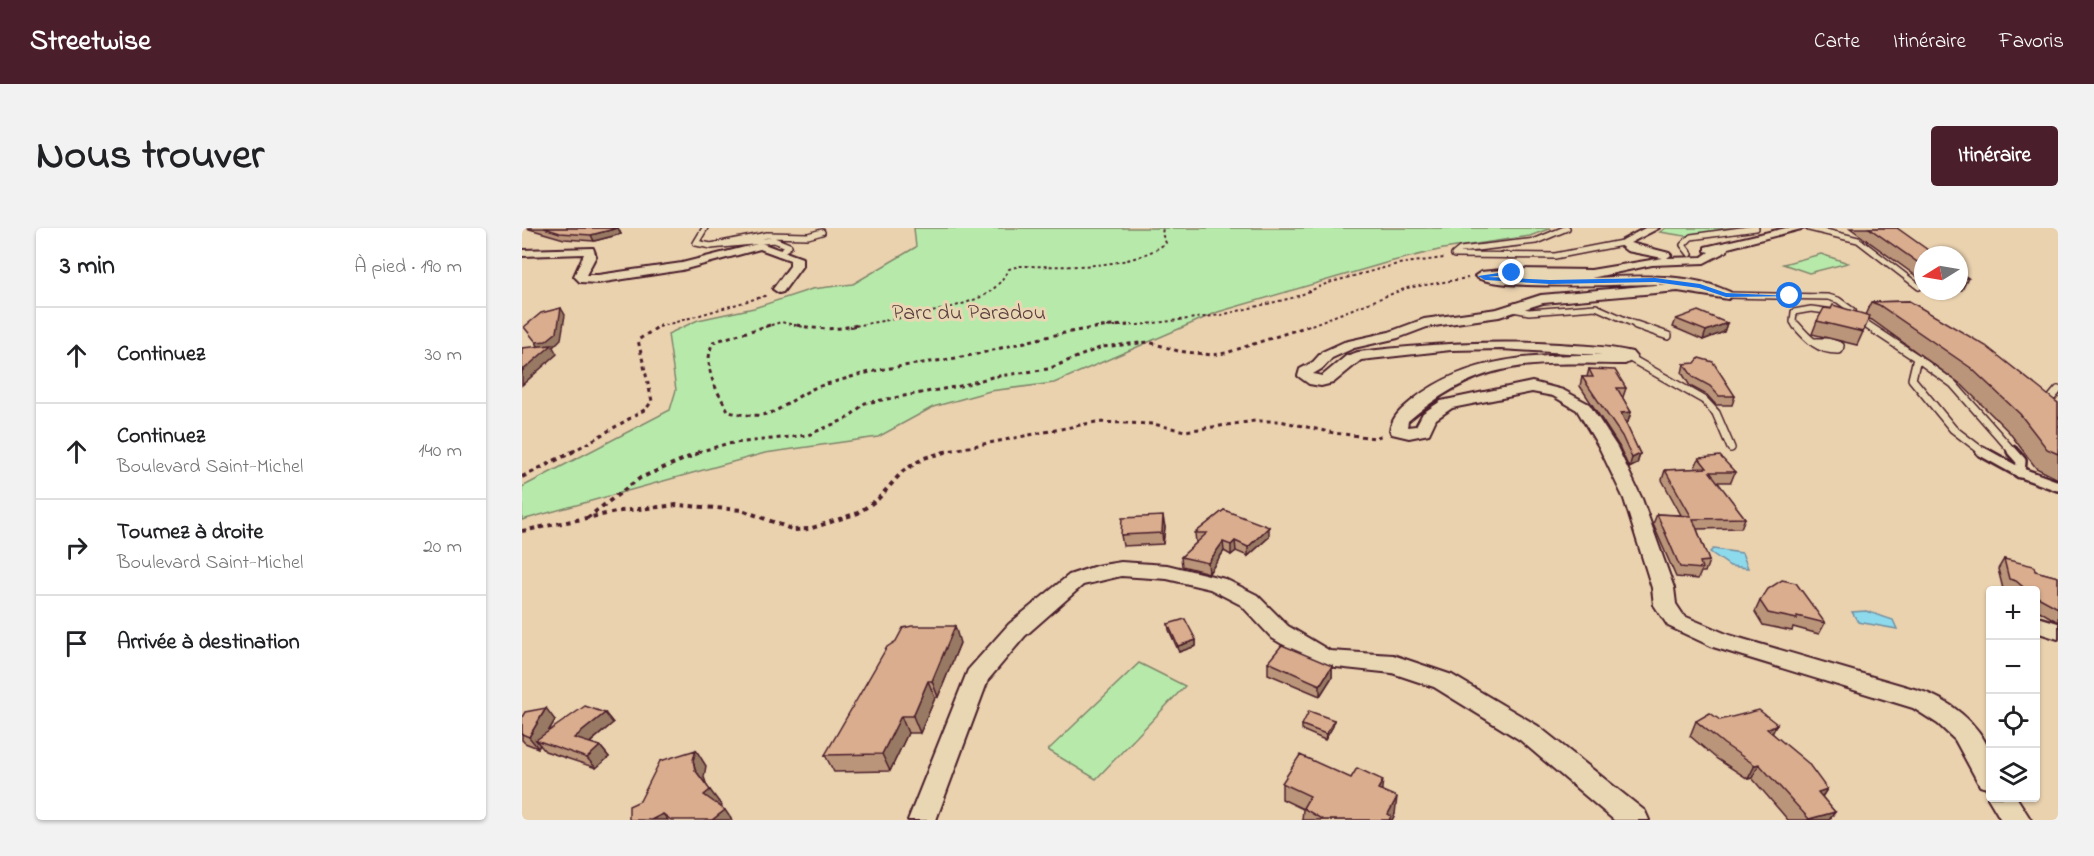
<!DOCTYPE html>
<html lang="fr">
<head>
<meta charset="utf-8">
<style>
  body { margin:0; font-family:"Indie Flower",sans-serif; background:#f2f2f2; color:#202124 }
  .controls { position:absolute; right:18px; bottom:18px; display:grid; overflow:hidden; border-radius:6px; box-shadow:0 2px 4px #0004 }
  .controls button { width:54px; height:54px; display:grid; place-items:center; padding:0; border:0; border-bottom:2px solid #e0e0e0; background:#fff; color:#202124; font:30px sans-serif }
  .compass { position:absolute; left:1392px; top:18px; width:54px; height:54px; border-radius:50%; background:#fff; box-shadow:0 2px 4px #0004; rotate:259deg }
  .stop { position:absolute; width:18px; height:18px; margin:-14px; border:4px solid #1a73e8; border-radius:50%; background:#fff }
  .stop.end { background:#1a73e8; border-color:#fff; box-shadow:0 2px 6px #0008 }
  .list { margin:0; padding:0; list-style:none }
  h2 { display:flex; justify-content:space-between; align-items:center; height:78px; margin:0; padding:0 24px; font-size:26px }
  h2 small { font-size:20px; font-weight:400; color:#757577 }
  .list li { display:grid; grid-template-columns:39px 1fr auto; gap:18px; align-items:center; box-sizing:border-box; height:96px; padding:0 24px; border-top:2px solid #e0e0e0 }
  .list b { display:block; font-size:22px; white-space:nowrap }
  .list p { margin:0; font-size:20px; white-space:nowrap; color:#757577 }
  .list em { font-size:20px; font-style:normal; color:#757577 }
  .icon { flex:none; width:33px; height:33px; fill:none; stroke:currentColor; stroke-width:2; stroke-linecap:round; stroke-linejoin:round }
  .map { position:relative; flex:none; width:1536px; height:592px; overflow:hidden; border-radius:6px }
  header { display:flex; align-items:center; gap:36px; box-sizing:border-box; height:84px; padding:0 30px; background:#4a1f2b; color:#fff }
  header strong { font-size:28px }
  nav { display:flex; gap:33px; margin-inline-start:auto; font-size:21px }
  .intro { display:flex; align-items:center; justify-content:space-between; box-sizing:border-box; height:144px; padding:0 36px }
  h1 { margin:0; font-size:42px }
  .button { padding:15px 27px; border-radius:6px; background:#4a1f2b; color:#fff; font-size:21px; font-weight:700 }
  main { display:flex; gap:36px; padding:0 36px }
  aside { flex:1; background:#fff; border-radius:6px; box-shadow:0 2px 4px #0004 }
  .map>svg:first-child { display:block }
  .green { fill:#b7eaaa; stroke:#80846a; stroke-width:1.5 }
  .water { fill:#8ddaed; stroke:#728f9f; stroke-width:1.5 }
  .lines { fill:none; stroke-linecap:round; stroke-linejoin:round }
  .lane-far2-casing { stroke:#4a1f2b; stroke-width:8 }
  .lane-far1-casing { stroke:#4a1f2b; stroke-width:10 }
  .lane-casing { stroke:#4a1f2b; stroke-width:14 }
  .street-casing { stroke:#4a1f2b; stroke-width:4 }
  .path-far2 { stroke:#4a1f2b; stroke-width:2; stroke-dasharray:3 3; stroke-linecap:butt }
  .path-far1 { stroke:#4a1f2b; stroke-width:3; stroke-dasharray:4 4; stroke-linecap:butt }
  .path { stroke:#4a1f2b; stroke-width:4; stroke-dasharray:4.5 4.5; stroke-linecap:butt }
  .lane-far2 { stroke:#e9d7b4; stroke-width:5 }
  .lane-far1 { stroke:#e9d7b4; stroke-width:7 }
  .lane { stroke:#e9d7b4; stroke-width:9 }
  .street { fill:#e9d7b4; fill-rule:evenodd }
  .wall { fill:#bb957a; stroke:#4a1f2b; stroke-width:1.5 }
  .shaded-wall { fill:#987963; stroke:#4a1f2b; stroke-width:1.5 }
  .building { fill:#d9ad8e; stroke:#4a1f2b; stroke-width:1.5 }
  .route { fill:#1a73e8 }
  .labels { text-anchor:middle; stroke-width:6; stroke-linejoin:round; paint-order:stroke }
  .far-park-label { font-size:22px; fill:#5a3d3e; stroke:#e9d7b4 }
</style>
</head>
<body>
<header>
<strong>Streetwise</strong>
<nav><a>Carte</a><a>Itinéraire</a><a>Favoris</a></nav>
</header>
<div class="intro"><h1>Nous trouver</h1><a class="button">Itinéraire</a></div>
<main>
<aside>
<h2>3 min<small>À pied · 190 m</small></h2>
<ul class="list">
<li><svg class="icon" aria-label="ahead" viewBox="0 0 24 24"><path d="M12 20V5M6 11l6-6 6 6"/></svg><div><b>Continuez</b></div><em>30 m</em></li>
<li><svg class="icon" aria-label="ahead" viewBox="0 0 24 24"><path d="M12 20V5M6 11l6-6 6 6"/></svg><div><b>Continuez</b><p>Boulevard Saint-Michel</p></div><em>140 m</em></li>
<li><svg class="icon" aria-label="right" viewBox="0 0 24 24"><path d="M7 20v-9h11M14 6l5 5-5 5"/></svg><div><b>Tournez à droite</b><p>Boulevard Saint-Michel</p></div><em>20 m</em></li>
<li><svg class="icon" aria-label="arrive" viewBox="0 0 24 24"><path d="M6 21V4h12l-3 4 3 4H6"/></svg><div><b>Arrivée à destination</b></div></li>
</ul>
</aside>
<div class="map">
<svg width="1536" height="592" viewBox="0 0 1536 592">
  <rect width="100%" height="100%" fill="#ead2af"/>
  <filter id="ink" filterUnits="userSpaceOnUse"><feTurbulence type="fractalNoise" baseFrequency=".0167" numOctaves="2"/><feDisplacementMap in="SourceGraphic" scale="12" xChannelSelector="R" yChannelSelector="G"/><feConvolveMatrix kernelMatrix="1 2 1 2 8 2 1 2 1" color-interpolation-filters="sRGB"/></filter>
  <g filter="url(#ink)">
    <!-- green -->
    <g class="green">
      <path d="M392,0H1029L1008,8L921,21L867,34L696,84L532,155L468,163L411,179L356,209L243,225L0,292V259L148,182L154,162L146,106L176,92L232,80L290,61L331,56L394,19Z"/>
      <path d="M1144,0H1218L1163,8L1138,4Z"/>
      <path d="M1299,26L1326,35L1287,45L1261,36Z"/>
      <path d="M617,435L663,458L574,551L526,522Z"/>
    </g>
    <!-- water -->
    <g class="water">
      <path d="M1191,321L1220,325L1226,340L1208,338L1188,324Z"/>
      <path d="M1344,383L1371,392L1375,401L1336,394L1330,384Z"/>
    </g>
    <g class="lines">
      <!-- lane-far2 casing -->
      <g class="lane-far2-casing">
        <g id="lane-far2">
          <path d="M183,0L174,15L189,18"/>
          <path d="M1045,0L1014,13L938,22L932,27L1033,28L1100,15"/>
          <path d="M1287,0L1336,12L1397,59"/>
          <path d="M257,25L267,18L252,12L189,18L245,7L286,8L300,4"/>
          <path d="M1168,26L1161,17L1169,9L1234,0"/>
          <path d="M1204,67L1306,69L1316,72L1331,83L1325,86"/>
          <path d="M991,81L1007,84L1074,79L1119,99"/>
          <path d="M1334,90L1347,99"/>
          <path d="M1275,99L1271,94L1272,84L1289,81L1312,84"/>
        </g>
      </g>
      <!-- lane-far1 casing -->
      <g class="lane-far1-casing">
        <g id="lane-far1">
          <path d="M1114,97L1146,108"/>
          <path d="M1274,97C1286,111 1297,123 1317,122L1318,118L1307,114H1291"/>
          <path d="M1345,97L1395,130L1390,151L1431,201L1461,224"/>
          <path d="M1108,130L1182,172L1194,185L1209,220"/>
          <path d="M1395,130L1431,156L1491,224"/>
          <path d="M1536,162L1526,174V184L1536,194"/>
        </g>
      </g>
      <!-- lane casing -->
      <g class="lane-casing">
        <g id="lane">
          <path d="M1459,223L1497,244L1536,258"/>
          <path d="M1490,223L1499,233L1498,245"/>
        </g>
      </g>
      <!-- street casing -->
      <g class="street-casing">
        <g id="street">
          <path d="M1123,0H1137L1108,15L1147,25L1149,27L1145,30L1180,29L1187,24L1183,23V19L1264,0H1283L1206,20L1205,23L1182,35L1130,37L1069,50C1116,48 1166,44 1208,64L1210,67L1206,71L1156,63L1021,75L977,89L905,99L876,110L832,120L810,130L801,140L791,146L800,148L824,128L836,124C906,116 967,112 1037,116C1062,118 1086,118 1110,124L1115,130L1103,136C1011,135 960,129 886,193L885,199L894,198L901,185L919,173L1010,154L1041,162L1067,176L1095,219L1120,271L1152,360L1154,376L1162,388L1207,407L1399,463C1427,472 1457,495 1468,524C1471,534 1468,550 1468,561L1458,558L1433,512L1416,496L1391,480L1191,419L1146,398L1132,377L1130,360L1102,271L1077,219L1055,182L1031,168L1010,164L930,180L914,191L907,206L887,210L870,206L868,202C871,187 880,181 892,171C947,128 1013,127 1080,127L979,121L929,122L839,132L811,155L799,158L787,156L776,148L778,141L791,134L800,124L822,114L867,104L902,91L975,81L1019,67L1145,56C1114,55 969,64 953,48L959,44L990,41L1069,42L1141,30L1105,23L1095,15Z"/>
          <path d="M239,15L280,30V38L261,64L257,65L251,61L268,38V32L238,21L160,42L76,55L58,54L52,48L62,26L0,28V22L71,20L74,28L64,47H76L160,35Z"/>
          <path d="M599,334L645,337L703,351L735,367L766,398L808,423L871,427L930,447L1016,498L1123,583L1127,592H1092L998,512L912,459L870,445L795,437L750,410L719,377L688,361L645,351L599,348L561,357L503,408L466,452L414,592H386L446,442L487,396L547,347L574,338Z"/>
          <path d="M1516,389L1536,395V411L1514,404V390Z"/>
          <path d="M1468,565V570H1495L1509,592H1479L1466,570Z"/>
        </g>
      </g>
      <!-- path-far2 -->
      <g class="path-far2">
        <path d="M137,99L246,67"/>
        <path d="M243,99L259,94L282,99"/>
        <path d="M328,99C371,90 421,86 461,68C473,62 480,52 487,41L497,38C543,38 605,43 644,15L640,6L641,0"/>
        <path d="M573,99L616,97L699,87L774,69L806,55L876,36L922,30"/>
        <path d="M784,99L885,60L946,50"/>
      </g>
      <!-- path-far1 -->
      <g class="path-far1">
        <path d="M248,97L191,114C180,139 194,162 207,184C253,194 254,180 290,161C302,156 317,153 329,149C370,137 413,135 455,126C505,114 554,99 606,97"/>
        <path d="M275,97C296,102 314,102 335,97"/>
        <path d="M50,224L124,181L130,173L116,112L139,97"/>
        <path d="M176,224L204,216L286,207L326,190L343,175L438,158L470,149L526,141L580,119L627,114L656,123L690,127L704,125L789,97"/>
        <path d="M421,224L574,194L631,196L663,203L733,193H758L812,205L853,210L861,207"/>
      </g>
      <!-- path -->
      <g class="path">
        <path d="M0,249L52,223"/>
        <path d="M65,290L118,250L181,223"/>
        <path d="M0,303L99,283L155,277L220,282L272,302L287,301L336,285L356,271L381,243L402,230L427,223"/>
      </g>
      <!-- lane-far2 -->
      <use href="#lane-far2" class="lane-far2"/>
      <!-- lane-far1 -->
      <use href="#lane-far1" class="lane-far1"/>
      <!-- lane -->
      <use href="#lane" class="lane"/>
      <!-- street -->
      <use href="#street" class="street"/>
    </g>
    <!-- wall -->
    <g class="wall">
      <path d="M4,0H96L99,6L72,13L42,11Z"/>
      <path d="M1328,0H1375L1401,27V53Z"/>
      <path d="M1437,44L1446,50L1440,62H1437Z"/>
      <path d="M1387,73L1536,175V251L1514,240L1487,204L1440,157L1350,92L1347,91L1335,117L1290,106L1295,93L1343,87L1349,74Z"/>
      <path d="M1154,91L1205,95L1202,104L1181,112L1151,99Z"/>
      <path d="M1162,136L1213,168L1210,177H1194L1185,167L1168,158L1160,145Z"/>
      <path d="M1067,141L1104,160L1101,169H1100L1109,184L1106,194H1103L1118,226L1115,236L1107,240L1097,218L1058,158L1060,149H1065Z"/>
      <path d="M1177,230L1213,244L1209,254H1195L1223,290L1219,300L1175,301L1187,333L1183,344H1179L1176,351L1154,349L1131,296L1135,286L1159,287L1140,252L1143,242L1174,241L1173,239Z"/>
      <path d="M702,282L747,309L726,328L714,323L709,327L702,323L687,345L660,338L659,329L674,315L673,305Z"/>
      <path d="M643,299L641,316L601,318L599,307Z"/>
      <path d="M1482,331L1513,343L1536,349V394L1514,381V363H1488L1481,361L1476,341Z"/>
      <path d="M1238,373L1303,395L1297,406L1271,399L1270,403L1241,397L1233,384Z"/>
      <path d="M646,396L674,412V418L657,424L647,402Z"/>
      <path d="M438,415L416,469L413,470L398,505H386L368,543L312,544L303,527Z"/>
      <path d="M746,434L810,438V449L798,468L746,446Z"/>
      <path d="M83,485L91,495L68,515L78,518L87,529L74,540L23,523L18,517L16,520L3,515L0,512V489L33,492L26,504Z"/>
      <path d="M812,492L811,498L803,512L780,502V497Z"/>
      <path d="M1198,492L1250,505L1305,561L1300,569L1313,584L1307,592H1266L1230,550L1226,551L1195,531L1168,508L1174,493Z"/>
      <path d="M829,550L860,562L873,586L870,592H780L781,581L760,571V555Z"/>
    </g>
    <!-- shaded-wall -->
    <g class="shaded-wall">
      <path d="M96,0L99,6L72,13L69,7Z"/>
      <path d="M39,80L43,87L39,111L31,119L35,126L0,157V143L18,122L14,114Z"/>
      <path d="M1205,95L1202,104L1181,112L1184,103Z"/>
      <path d="M1109,184L1106,194L1096,195L1099,185Z"/>
      <path d="M1118,226L1115,236L1107,240L1110,230Z"/>
      <path d="M641,288L643,299L641,316L640,305Z"/>
      <path d="M747,299V309L726,328V319Z"/>
      <path d="M713,313L714,323L709,327V317Z"/>
      <path d="M701,314L702,323L687,345L686,335Z"/>
      <path d="M433,398L438,415L416,469L410,453Z"/>
      <path d="M674,412V418L657,424L656,418Z"/>
      <path d="M810,438V449L798,468V457Z"/>
      <path d="M406,453L413,470L398,505L391,488Z"/>
      <path d="M24,480L33,492L20,514L14,512L18,517L16,520L7,509Z"/>
      <path d="M83,485L91,495L60,521L52,510Z"/>
      <path d="M379,488L386,505L368,543L360,526Z"/>
      <path d="M812,492L811,498L803,512L804,506Z"/>
      <path d="M1255,496L1248,510L1245,501Z"/>
      <path d="M78,518L87,529L74,540L65,530Z"/>
      <path d="M174,522L184,538L182,549L185,558L173,542L171,532Z"/>
      <path d="M1237,536L1230,550L1226,551L1233,537Z"/>
      <path d="M861,552L859,568L856,561Z"/>
      <path d="M1305,561L1296,575V564Z"/>
      <path d="M188,562L200,578L193,584L182,567Z"/>
      <path d="M875,569L873,586L870,592H866V586Z"/>
      <path d="M203,582L210,592H190Z"/>
      <path d="M1313,584L1307,592H1286L1287,591Z"/>
      <path d="M141,586L146,592H129Z"/>
    </g>
    <!-- building -->
    <g class="building">
      <path d="M22,0H96L69,7L38,5Z"/>
      <path d="M1347,0H1375L1413,27H1401V38Z"/>
      <path d="M1437,44L1446,50H1437Z"/>
      <path d="M1387,73L1464,118L1536,175V226L1525,221L1498,186L1449,140L1357,77L1349,74Z"/>
      <path d="M1311,77L1348,88L1341,104L1295,93L1302,80L1309,81Z"/>
      <path d="M39,80L35,104L24,113L14,114L2,99L19,85Z"/>
      <path d="M1176,83L1205,95L1184,103L1154,91Z"/>
      <path d="M30,117L0,143V120Z"/>
      <path d="M1177,130L1191,134L1213,168H1197L1188,158L1171,149L1162,136L1173,135Z"/>
      <path d="M1067,141L1093,142L1104,160H1095L1109,184L1099,185L1118,226L1110,230L1100,208L1060,149H1071Z"/>
      <path d="M1198,228L1213,244H1188L1223,290L1171,291L1187,333L1178,334L1180,341L1158,339L1135,286L1169,288L1143,242L1185,240L1177,230Z"/>
      <path d="M702,282L747,299L726,319L713,313L709,317L701,314L686,335L659,329L685,305H673Z"/>
      <path d="M641,288L640,305L599,307L600,290Z"/>
      <path d="M1482,331L1512,338L1513,343L1536,349V380L1514,368V363H1506L1494,353L1487,351Z"/>
      <path d="M1260,352L1274,355L1303,395L1275,388V391L1246,385L1238,373L1246,361Z"/>
      <path d="M663,391L674,412L656,418L646,396Z"/>
      <path d="M390,398H433L410,453H406L391,488H379L360,526L303,527L365,419L374,413L381,400Z"/>
      <path d="M760,417L810,438L798,457L746,434Z"/>
      <path d="M63,478L83,485L52,510L78,518L65,530L14,512Z"/>
      <path d="M24,480L7,509L0,506V489L3,484Z"/>
      <path d="M1237,482L1255,496L1245,501L1286,535L1305,561L1296,564L1313,584L1287,591L1237,536L1233,537L1202,516L1174,493L1188,485L1198,492Z"/>
      <path d="M787,483L812,492L804,506L780,497Z"/>
      <path d="M174,522L171,532L173,542L188,562L182,567L203,582L190,592H149L141,586L129,592H107V578L118,573L138,533Z"/>
      <path d="M778,527L829,550L835,540L861,552L856,561L875,569L866,586L869,588L867,592H801L781,580L788,568L760,555Z"/>
    </g>
  </g>
  <!-- route -->
  <path class="route" d="M990,43L992,46L966,49L1028,52L1133,50L1178,56L1204,65L1271,68L1204,69L1177,60L1133,54L1028,56L963,52L956,48Z"/>
  <g class="labels">
    <!-- far-park labels -->
    <g class="far-park-label">
      <text x="447" y="91">Parc du Paradou</text>
    </g>
  </g>
</svg>
<div class="controls">
<button>+</button>
<button>−</button>
<button><svg class="icon" aria-label="locate" viewBox="0 0 24 24"><circle cx="12" cy="12" r="6"/><path d="M12 2v4M12 18v4M2 12h4M18 12h4"/></svg></button>
<button><svg class="icon" aria-label="layers" viewBox="0 0 24 24"><path d="M12 4l9 5-9 5-9-5zM3 14l9 5 9-5"/></svg></button>
</div>
<svg class="compass" viewBox="-18 -18 36 36"><path d="M0-13l5 13h-10z" fill="#e53935"/><path d="M0 13l5-13h-10z" fill="#757577"/></svg>
<div class="stop" style="left:1268px;top:68px"></div>
<div class="stop end" style="left:990px;top:45px"></div>
</div>
</main>
</body>
</html>
